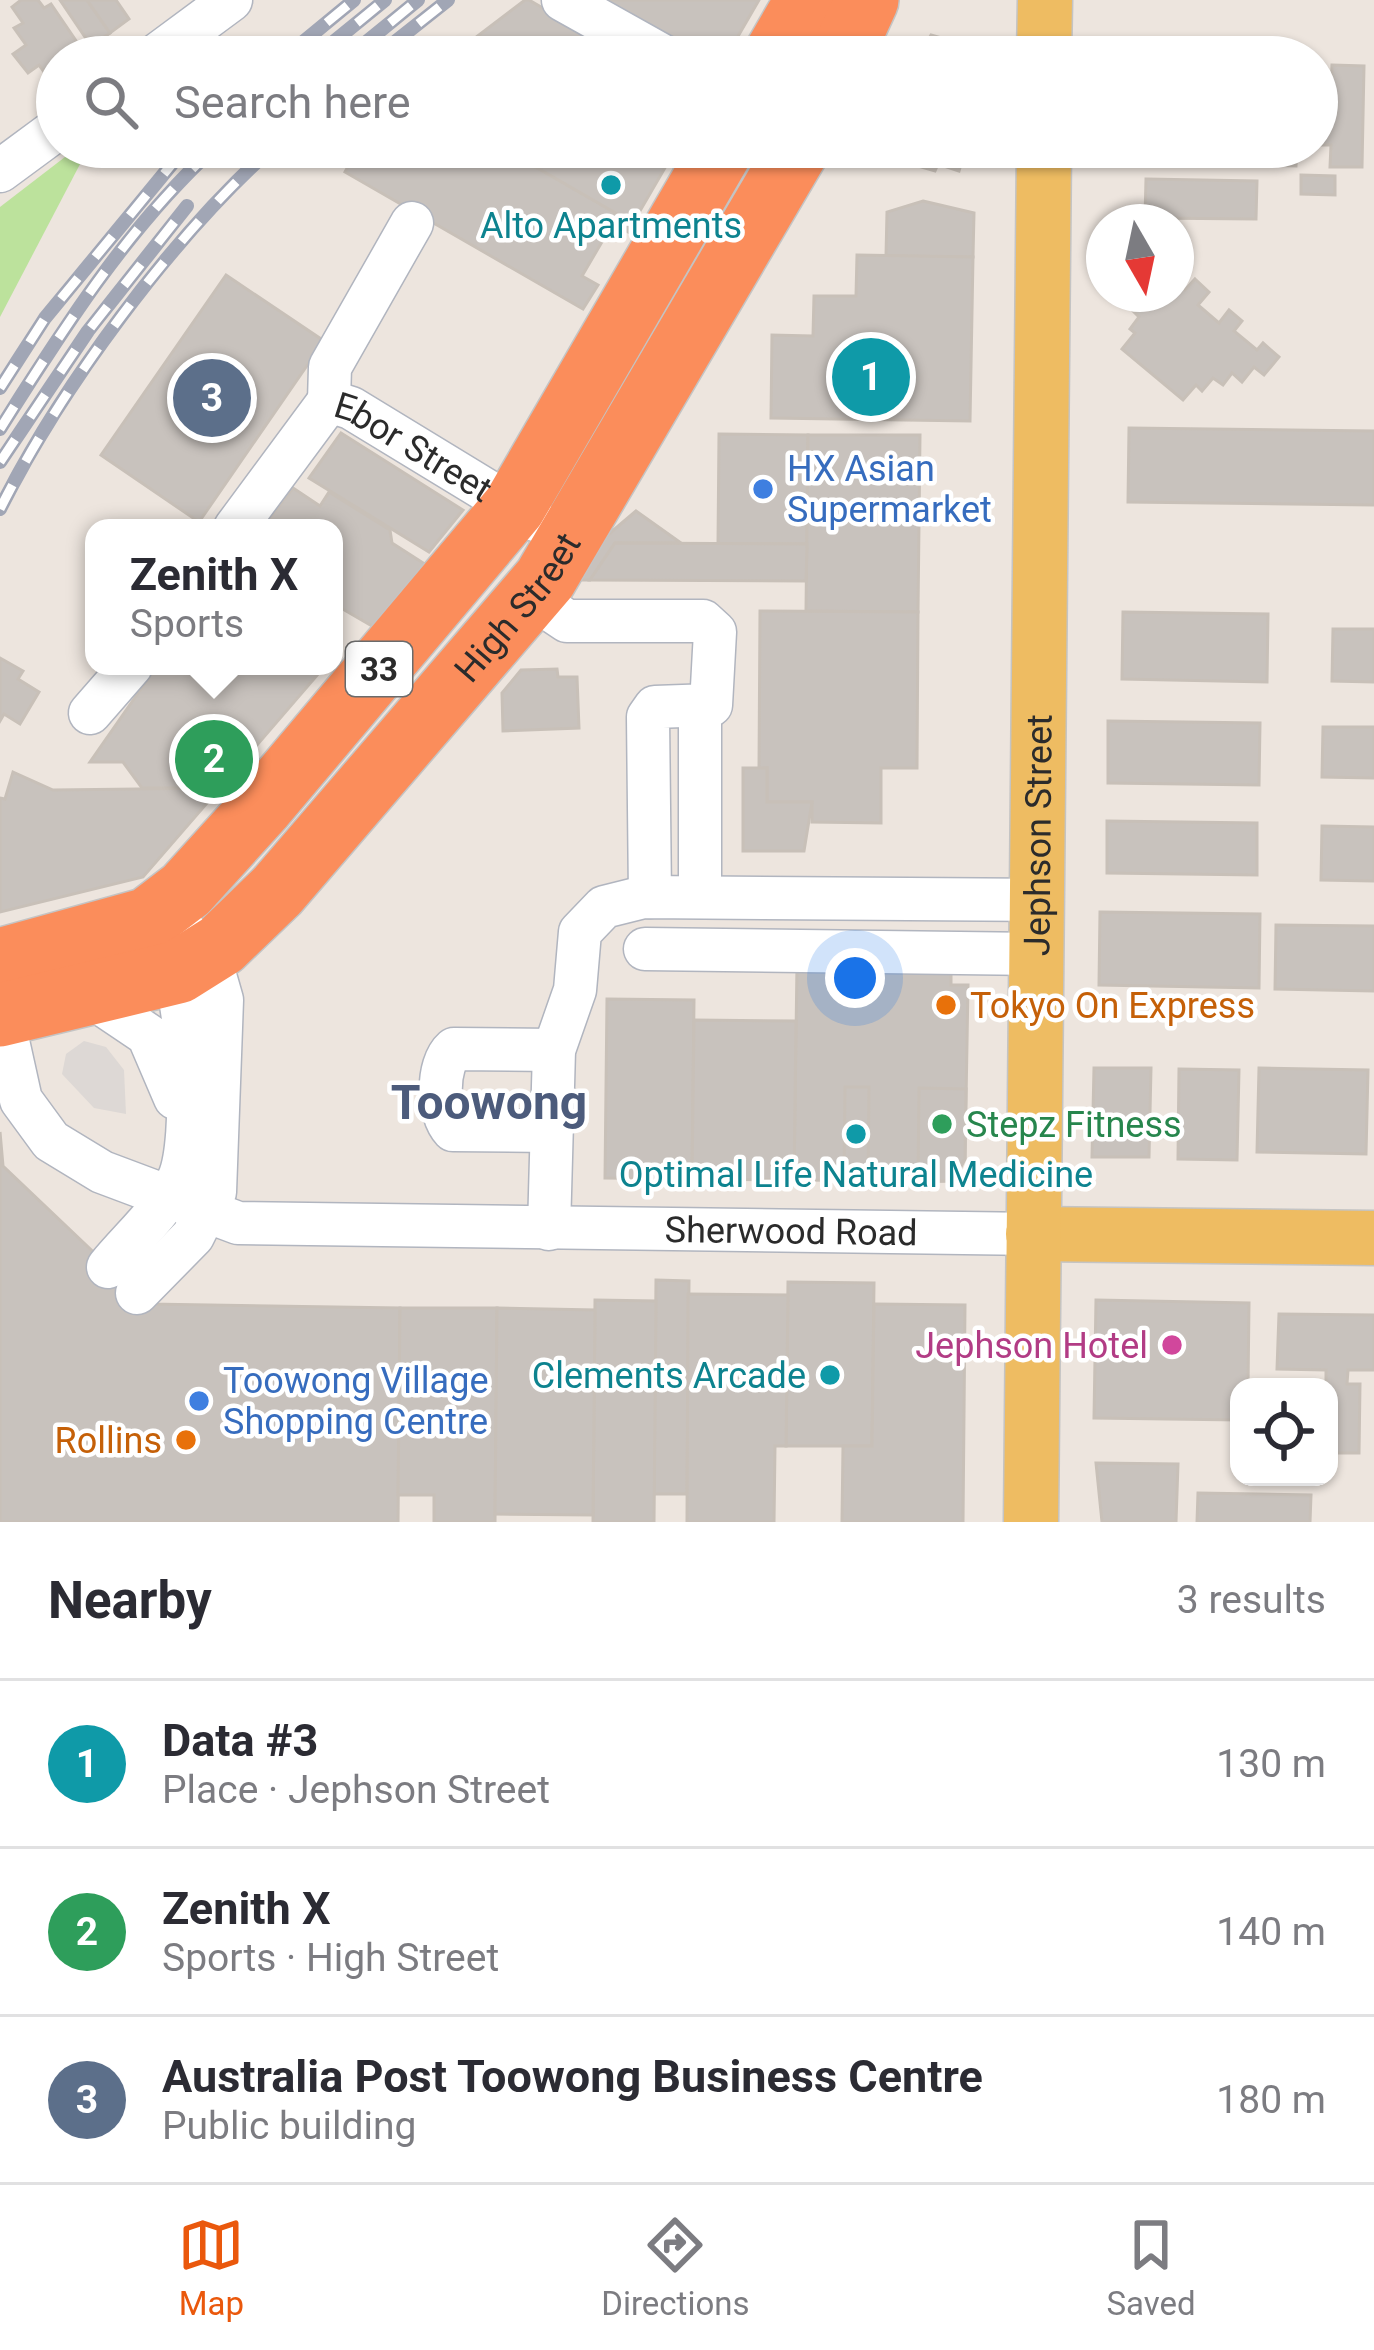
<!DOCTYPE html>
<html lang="en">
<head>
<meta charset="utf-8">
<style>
  body { margin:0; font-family:Roboto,sans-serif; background:#f7f7f7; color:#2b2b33 }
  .controls { position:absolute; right:36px; bottom:36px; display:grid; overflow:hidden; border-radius:24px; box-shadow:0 3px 9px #0004 }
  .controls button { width:108px; height:108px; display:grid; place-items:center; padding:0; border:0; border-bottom:3px solid #e1e1e2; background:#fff; color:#2b2b33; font:60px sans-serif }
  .compass { position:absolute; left:1086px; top:204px; width:108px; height:108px; border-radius:50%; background:#fff; box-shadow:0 3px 9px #0004; rotate:171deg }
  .you { position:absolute; left:855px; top:978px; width:42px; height:42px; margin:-30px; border:9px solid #fff; border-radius:50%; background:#1a73e8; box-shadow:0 0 0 18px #1a73e833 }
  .badge { display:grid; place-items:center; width:78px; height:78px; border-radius:50%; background:#ea580c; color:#fff; font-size:39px; font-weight:700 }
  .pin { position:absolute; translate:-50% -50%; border:6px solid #fff; box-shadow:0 3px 12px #0006 }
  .popup { position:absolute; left:85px; top:519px; width:258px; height:156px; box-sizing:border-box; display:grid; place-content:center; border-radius:24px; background:#fff; filter:drop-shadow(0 3px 9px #0005); font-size:39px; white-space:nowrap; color:#7c7c81 }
  .popup b { font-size:45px; color:#2b2b33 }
  .popup::after { content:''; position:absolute; left:50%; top:100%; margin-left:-24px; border:24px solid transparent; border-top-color:#fff }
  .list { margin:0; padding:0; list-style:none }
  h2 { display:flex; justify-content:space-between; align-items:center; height:156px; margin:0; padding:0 48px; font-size:51px }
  h2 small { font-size:39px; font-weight:400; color:#7c7c81 }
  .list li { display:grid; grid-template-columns:78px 1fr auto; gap:36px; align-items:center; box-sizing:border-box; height:168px; padding:0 48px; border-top:3px solid #e1e1e2 }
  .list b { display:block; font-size:45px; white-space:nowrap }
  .list p { margin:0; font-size:39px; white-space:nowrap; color:#7c7c81 }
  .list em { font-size:39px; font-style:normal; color:#7c7c81 }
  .icon { flex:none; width:66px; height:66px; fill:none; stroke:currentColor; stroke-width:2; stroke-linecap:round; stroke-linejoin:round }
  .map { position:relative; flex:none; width:1374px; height:1522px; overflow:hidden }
  .search { position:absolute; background:#fff; box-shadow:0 3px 9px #0004; left:36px; right:36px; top:36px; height:132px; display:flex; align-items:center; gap:30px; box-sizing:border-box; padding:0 42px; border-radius:66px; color:#7c7c81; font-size:45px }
  .sheet { height:660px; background:#fff }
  nav { display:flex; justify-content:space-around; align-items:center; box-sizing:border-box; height:168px; border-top:3px solid #e1e1e2; background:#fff; font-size:33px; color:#7c7c81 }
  nav a { display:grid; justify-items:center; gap:6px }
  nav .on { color:#ea580c }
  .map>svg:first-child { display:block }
  .green { fill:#bce29c }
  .plaza { fill:#ddd8d5 }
  .building { fill:#c8c2bd; stroke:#c8c0b8; stroke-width:3 }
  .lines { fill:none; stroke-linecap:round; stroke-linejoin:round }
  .minor-casing { stroke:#b1b5bf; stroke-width:45 }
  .major-casing { stroke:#c4c4c4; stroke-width:57 }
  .highway-casing { stroke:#c4c4c4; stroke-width:66 }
  .minor { stroke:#fff; stroke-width:42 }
  .major { stroke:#eebc62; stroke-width:54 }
  .highway { stroke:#fb8d5b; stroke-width:63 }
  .rail-casing { stroke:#a1a6b5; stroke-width:14 }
  .rail { stroke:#fff; stroke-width:9; stroke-dasharray:27; stroke-linecap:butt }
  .culture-dot { fill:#0f9aa8; stroke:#fff; stroke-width:4.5 }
  .shop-dot { fill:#3f7fe0; stroke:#fff; stroke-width:4.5 }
  .food-dot { fill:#e8710a; stroke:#fff; stroke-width:4.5 }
  .leisure-dot { fill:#2e9e5b; stroke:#fff; stroke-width:4.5 }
  .hotel-dot { fill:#d1479c; stroke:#fff; stroke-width:4.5 }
  .labels { text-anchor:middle; stroke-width:9; stroke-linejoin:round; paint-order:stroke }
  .shield { fill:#fff; stroke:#6b6b6b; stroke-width:3 }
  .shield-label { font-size:33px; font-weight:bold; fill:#2b2b2b }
  .culture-label { font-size:36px; fill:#0d838f; stroke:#fff }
  .street-label { font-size:36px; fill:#2b2b2b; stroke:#fff }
  .shop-label { font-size:36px; fill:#366cbe; stroke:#fff; text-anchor:start }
  .food-label { font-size:36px; fill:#c56008; stroke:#fff; text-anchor:start }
  .leisure-label { font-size:36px; fill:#27864d; stroke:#fff; text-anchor:start }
  .hotel-label { font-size:36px; fill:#b23c85; stroke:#fff; text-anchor:end }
  .district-label { font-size:48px; font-weight:bold; fill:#4c5b7b; stroke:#fff }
</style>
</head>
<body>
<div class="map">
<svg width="1374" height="1522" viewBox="0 0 1374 1522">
  <rect width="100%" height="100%" fill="#ede5de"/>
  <!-- green -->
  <path class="green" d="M78,147H89L0,317V207Z"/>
  <!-- plaza -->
  <path class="plaza" d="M84,1041L106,1047L124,1070L126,1114L94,1108L62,1074L66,1054Z"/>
  <!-- building -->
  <g class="building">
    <path d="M21,0H38L44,8L51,4L83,51L57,57V69L47,76L39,65L28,73L13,54L26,45L14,28L23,23L12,7Z"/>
    <path d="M60,0H87L110,33L91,46Z"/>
    <path d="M87,0H116L129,19L110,33Z"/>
    <path d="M525,0H529L627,57H450Z"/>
    <path d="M591,0H759L726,57H688Z"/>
    <path d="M931,35L983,50L981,57H919Z"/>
    <path d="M1332,65L1364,66L1362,167H1330L1331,145H1317V95L1331,96Z"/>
    <path d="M359,147H501L633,223L628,232L613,223L582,276L598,285L583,309L345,172Z"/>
    <path d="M501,147H677L633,223Z"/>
    <path d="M966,147L959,171L938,164L935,171L904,162L906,154L886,149Z"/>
    <path d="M1121,147H1180V152L1121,151Z"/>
    <path d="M1260,147H1297L1296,166L1260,165Z"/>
    <path d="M1301,175L1335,176V195L1301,194Z"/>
    <path d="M1146,179L1257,181L1256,219L1145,218Z"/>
    <path d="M923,201L974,213L973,257L886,256L887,212Z"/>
    <path d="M857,255L973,257L970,421L771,418L772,335L813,336L814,296H856Z"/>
    <path d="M226,275L324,341L199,522L101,455Z"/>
    <path d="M1195,279L1209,292L1198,305L1219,323L1229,310L1242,321L1234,331L1257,350L1263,343L1279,357L1264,375L1254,367L1242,382L1232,373L1223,385L1213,378L1202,391L1196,385L1183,400L1122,349L1135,333L1130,329L1139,317L1133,311L1142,294H1176V282L1185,290Z"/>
    <path d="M1129,428L1374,431V505L1128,502Z"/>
    <path d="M341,433L463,510L429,552L309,478Z"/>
    <path d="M719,434L808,435L807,544H718Z"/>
    <path d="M808,435H920L918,612L806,611Z"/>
    <path d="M293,488L320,506L329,492L390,530L392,543L431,568L379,630L334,604V528H262Z"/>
    <path d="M636,511L681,543H615L590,580H576L597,544Z"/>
    <path d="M615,543L807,544L806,581L590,580Z"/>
    <path d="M760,611L918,612L917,768H881V823L812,822V802H767V768L759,769Z"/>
    <path d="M1123,612L1268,614L1267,682L1122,679Z"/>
    <path d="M1333,629H1374V682L1332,681Z"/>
    <path d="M0,658L23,671L18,679L39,692L20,724L4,714L0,721Z"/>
    <path d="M157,666H325L220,788H142L123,762H90Z"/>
    <path d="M557,669L558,677H577L579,728L503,731L502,693L521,670Z"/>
    <path d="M1108,721L1260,723L1259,785L1108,783Z"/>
    <path d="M1323,727H1374V778L1322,777Z"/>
    <path d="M743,768H767V802H812L804,851H743Z"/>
    <path d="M13,772L53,790L220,788L143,877L0,912V798L5,799Z"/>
    <path d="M1107,821L1257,823V875L1107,873Z"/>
    <path d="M1322,826L1374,827V881L1321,880Z"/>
    <path d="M1100,912L1260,914L1259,988L1099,985Z"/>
    <path d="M1276,925L1374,926V991L1275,989Z"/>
    <path d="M797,964L951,967V985H968L965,1159L958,1173L946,1181L794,1180Z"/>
    <path d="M607,999L694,1000L692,1179L605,1178Z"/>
    <path d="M694,1020L796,1021L794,1180L692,1179Z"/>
    <path d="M1094,1068H1151L1149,1157H1092Z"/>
    <path d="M1259,1068L1368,1070L1366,1154L1257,1152Z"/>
    <path d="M1179,1069L1239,1070L1237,1160L1178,1159Z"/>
    <path d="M845,1087H869L868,1181H844Z"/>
    <path d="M919,1088L966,1089L965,1159L946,1181L918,1182Z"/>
    <path d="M0,1132L3,1166L148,1304L400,1308L398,1522H0Z"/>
    <path d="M656,1280L689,1281L687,1494H654Z"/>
    <path d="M788,1282L874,1283L872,1446H786Z"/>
    <path d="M688,1294L788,1295L786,1446H775L774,1522H687Z"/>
    <path d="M595,1300L656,1301L654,1522H593Z"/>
    <path d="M1096,1300L1249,1303L1248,1387H1239V1420L1094,1418Z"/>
    <path d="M874,1304L965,1305L963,1522H842L843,1446H872Z"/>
    <path d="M400,1308H497L495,1522H434V1495H398Z"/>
    <path d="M497,1308L595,1310L593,1515L495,1514Z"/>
    <path d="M1279,1314L1374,1315V1370H1348L1347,1384H1360L1359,1453H1329V1387H1294L1326,1384V1370L1277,1369Z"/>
    <path d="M1096,1463L1178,1464L1176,1522H1102Z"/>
    <path d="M1198,1493L1311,1495L1310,1522H1197Z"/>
  </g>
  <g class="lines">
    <!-- minor casing -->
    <g class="minor-casing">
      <g id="minor">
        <path d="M563,0L665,57"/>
        <path d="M154,57L231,0"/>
        <path d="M0,171L57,129"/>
        <path id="s1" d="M329,401L351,408L535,520"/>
        <path d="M329,401L330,367L412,223"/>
        <path d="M235,528L329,401"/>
        <path d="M531,597L567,621H703L715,632L711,705L655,707L648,717L650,897"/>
        <path d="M90,713L131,666"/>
        <path d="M700,897V707"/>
        <path d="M645,949L1036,954"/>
        <path d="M90,996L148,1035L175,1098"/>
        <path id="s2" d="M2,1014L21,1100L51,1141L102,1172L238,1223L1033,1234"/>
        <path d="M551,1131L453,1130C437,1113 436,1065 454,1049L554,1050"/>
        <path d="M549,1229L554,1050L575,990L580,932L604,907L644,897L1037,900"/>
        <path d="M108,1267C131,1239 162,1212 178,1180C197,1140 188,990 166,952"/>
        <path d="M137,1293L193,1236L215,1192L222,1000L214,972L190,936"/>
      </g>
    </g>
    <!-- major casing -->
    <g class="major-casing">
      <g id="major">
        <path d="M1044,57L1045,0"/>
        <path d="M1033,1234L1374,1238"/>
        <path id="s3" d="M1031,1522L1044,147"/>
      </g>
    </g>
    <!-- highway casing -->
    <g class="highway-casing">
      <g id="highway">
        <path d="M774,57L807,0"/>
        <path d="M841,57L867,0"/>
        <path d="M0,960L148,919L186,890L263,805L514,507L723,147"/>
        <path id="s4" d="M0,1015L178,972L221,945L277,891L545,579L799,147"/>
      </g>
    </g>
    <!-- minor -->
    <use href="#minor" class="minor"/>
    <!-- major -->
    <use href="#major" class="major"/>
    <!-- highway -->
    <use href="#highway" class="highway"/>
    <!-- rail casing -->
    <g class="rail-casing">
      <g id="rail">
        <path d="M285,57L354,0"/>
        <path d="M315,57L385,0"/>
        <path d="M348,57L418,0"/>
        <path d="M376,57L448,0"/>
        <path d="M0,388L45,318L186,147"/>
        <path d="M0,429C63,329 127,228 215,147"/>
        <path d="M0,462L88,331L187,206"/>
        <path d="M0,509C61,387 172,237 273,147"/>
      </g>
    </g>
    <!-- rail -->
    <use href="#rail" class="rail"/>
  </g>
  <!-- markers -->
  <g class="culture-dot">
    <circle cx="611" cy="185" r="12"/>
    <circle cx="856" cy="1134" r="12"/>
    <circle cx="830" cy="1375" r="12"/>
  </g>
  <g class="shop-dot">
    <circle cx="763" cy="489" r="12"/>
    <circle cx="199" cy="1401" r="12"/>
  </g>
  <g class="food-dot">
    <circle cx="946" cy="1005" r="12"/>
    <circle cx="186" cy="1440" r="12"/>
  </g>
  <circle class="leisure-dot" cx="942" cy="1124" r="12"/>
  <circle class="hotel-dot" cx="1172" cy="1345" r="12"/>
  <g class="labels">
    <!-- shield labels -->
    <rect class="shield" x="346" y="642" width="66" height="54" rx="9"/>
    <g class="shield-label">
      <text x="379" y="681">33</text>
    </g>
    <!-- culture labels -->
    <g class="culture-label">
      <text x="611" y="238">Alto Apartments</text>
      <text x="856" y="1187">Optimal Life Natural Medicine</text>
      <text x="806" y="1388" text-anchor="end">Clements Arcade</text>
    </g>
    <!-- street labels -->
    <g class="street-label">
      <text dy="13" stroke="none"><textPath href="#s1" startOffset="96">Ebor Street</textPath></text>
      <text dy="13" stroke="none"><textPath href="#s4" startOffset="684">High Street</textPath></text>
      <text dy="13" stroke="none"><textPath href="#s3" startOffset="687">Jephson Street</textPath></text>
      <text dy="13" stroke="none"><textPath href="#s2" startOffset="897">Sherwood Road</textPath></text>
    </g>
    <!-- shop labels -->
    <g class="shop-label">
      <text x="787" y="481">HX Asian<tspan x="787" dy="41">Supermarket</tspan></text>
      <text x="223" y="1393">Toowong Village<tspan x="223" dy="41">Shopping Centre</tspan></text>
    </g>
    <!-- food labels -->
    <g class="food-label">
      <text x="970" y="1018">Tokyo On Express</text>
      <text x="162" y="1453" text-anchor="end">Rollins</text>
    </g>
    <!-- leisure labels -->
    <g class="leisure-label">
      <text x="966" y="1137">Stepz Fitness</text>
    </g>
    <!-- hotel labels -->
    <g class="hotel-label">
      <text x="1148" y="1358">Jephson Hotel</text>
    </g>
    <!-- district labels -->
    <g class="district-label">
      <text x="489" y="1119">Toowong</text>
    </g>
  </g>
</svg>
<div class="controls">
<button><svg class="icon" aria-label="locate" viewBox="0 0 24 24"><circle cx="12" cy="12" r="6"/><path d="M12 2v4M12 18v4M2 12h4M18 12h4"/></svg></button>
</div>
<svg class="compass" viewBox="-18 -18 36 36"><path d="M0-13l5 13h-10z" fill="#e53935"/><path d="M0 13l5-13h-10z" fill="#7c7c81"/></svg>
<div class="you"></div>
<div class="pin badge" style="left:871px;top:377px;background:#0f9aa8">1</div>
<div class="pin badge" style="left:214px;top:759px;background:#2e9e5b">2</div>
<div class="popup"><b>Zenith X</b>Sports</div>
<div class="pin badge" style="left:212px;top:398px;background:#5c6f8a">3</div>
<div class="search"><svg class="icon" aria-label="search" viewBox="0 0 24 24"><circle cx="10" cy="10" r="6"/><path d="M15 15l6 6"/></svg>Search here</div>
</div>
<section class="sheet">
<h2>Nearby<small>3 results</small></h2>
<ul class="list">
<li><span class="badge" style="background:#0f9aa8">1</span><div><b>Data #3</b><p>Place · Jephson Street</p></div><em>130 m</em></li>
<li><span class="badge" style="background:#2e9e5b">2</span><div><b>Zenith X</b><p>Sports · High Street</p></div><em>140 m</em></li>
<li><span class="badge" style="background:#5c6f8a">3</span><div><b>Australia Post Toowong Business Centre</b><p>Public building</p></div><em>180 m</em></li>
</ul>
</section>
<nav>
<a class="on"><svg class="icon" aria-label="map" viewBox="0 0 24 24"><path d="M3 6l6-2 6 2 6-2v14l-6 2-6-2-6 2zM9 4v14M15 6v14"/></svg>Map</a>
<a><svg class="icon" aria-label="directions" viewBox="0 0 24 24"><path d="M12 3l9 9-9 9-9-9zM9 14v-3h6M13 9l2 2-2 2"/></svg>Directions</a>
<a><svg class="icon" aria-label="saved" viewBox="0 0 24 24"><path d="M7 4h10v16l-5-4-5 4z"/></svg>Saved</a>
</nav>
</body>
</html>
